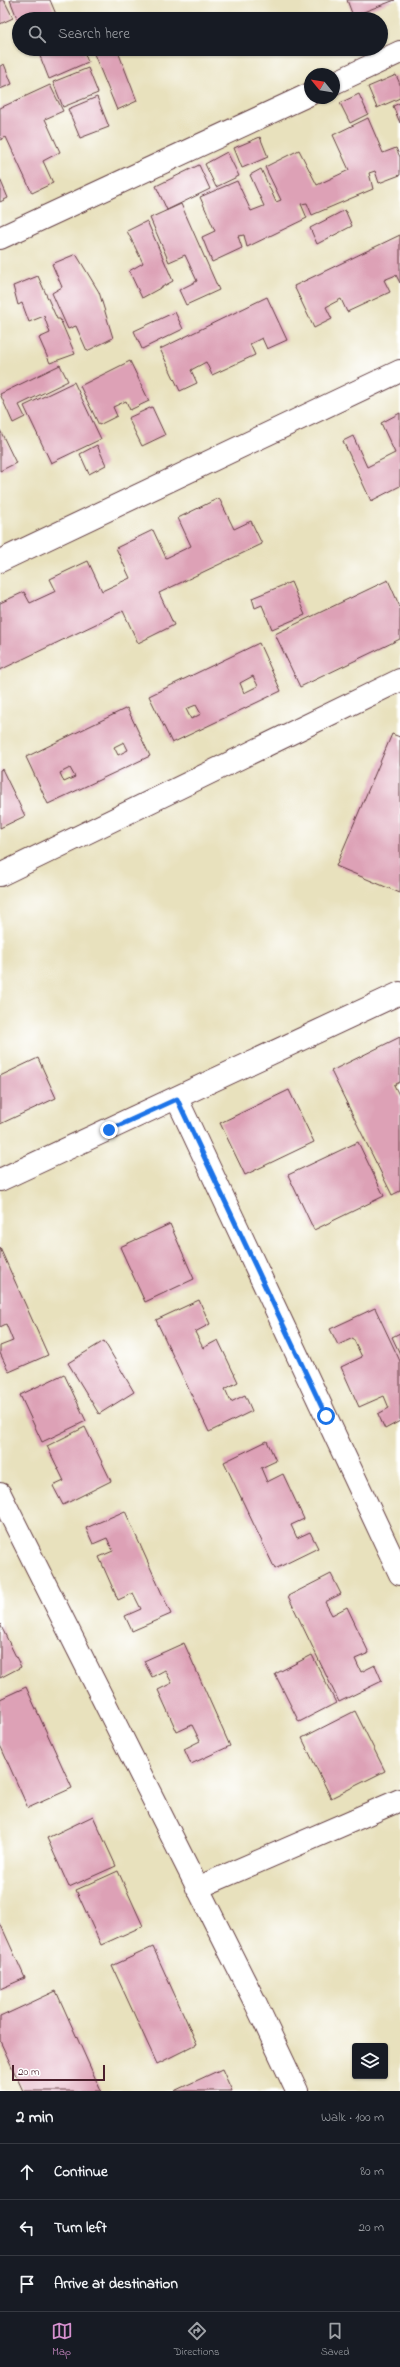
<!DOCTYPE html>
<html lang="en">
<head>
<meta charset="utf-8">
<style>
  body { margin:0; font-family:"Indie Flower",sans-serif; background:#20242c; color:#f1f3f6 }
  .controls { position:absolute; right:12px; bottom:12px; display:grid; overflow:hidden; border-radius:4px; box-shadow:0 1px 3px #0004 }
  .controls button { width:36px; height:36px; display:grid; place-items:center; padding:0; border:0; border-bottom:1px solid #363941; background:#171b24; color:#f1f3f6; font:20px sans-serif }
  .compass { position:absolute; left:304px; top:68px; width:36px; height:36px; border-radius:50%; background:#171b24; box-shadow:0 1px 3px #0004; rotate:300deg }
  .scale { position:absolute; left:12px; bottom:10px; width:93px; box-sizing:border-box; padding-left:4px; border:2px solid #4a1f2b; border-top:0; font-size:11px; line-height:14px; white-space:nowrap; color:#4a1f2b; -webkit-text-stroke:3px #fff; paint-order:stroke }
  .stop { position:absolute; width:12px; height:12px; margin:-9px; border:3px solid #1a73e8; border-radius:50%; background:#fff }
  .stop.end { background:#1a73e8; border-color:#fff; box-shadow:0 1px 4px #0008 }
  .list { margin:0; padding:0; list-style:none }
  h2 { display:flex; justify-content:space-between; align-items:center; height:52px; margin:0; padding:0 16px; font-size:17px }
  h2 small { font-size:13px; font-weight:400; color:#9ea1a6 }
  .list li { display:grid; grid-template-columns:26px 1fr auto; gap:12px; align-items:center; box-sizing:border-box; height:56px; padding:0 16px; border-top:1px solid #363941 }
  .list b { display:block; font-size:15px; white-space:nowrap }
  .list em { font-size:13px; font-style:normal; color:#9ea1a6 }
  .icon { flex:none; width:22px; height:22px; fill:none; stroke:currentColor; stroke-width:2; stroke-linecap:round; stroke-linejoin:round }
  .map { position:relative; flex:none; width:400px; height:2091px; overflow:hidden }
  .search { position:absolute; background:#171b24; box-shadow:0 1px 3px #0004; left:12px; right:12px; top:12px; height:44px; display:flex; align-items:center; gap:10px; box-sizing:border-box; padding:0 14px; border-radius:22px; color:#9ea1a6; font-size:15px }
  .sheet { height:220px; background:#171b24 }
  nav { display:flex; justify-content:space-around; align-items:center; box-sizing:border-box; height:56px; border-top:1px solid #363941; background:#171b24; font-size:11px; color:#9ea1a6 }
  nav a { display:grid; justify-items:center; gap:2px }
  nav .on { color:#d690ce }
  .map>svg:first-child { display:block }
  .building { fill:#dda1b6; fill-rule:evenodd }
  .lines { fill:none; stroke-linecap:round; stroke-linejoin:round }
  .minor-casing { stroke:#623c41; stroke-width:24 }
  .minor { stroke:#fff; stroke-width:22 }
  .route { stroke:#1a73e8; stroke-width:5 }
</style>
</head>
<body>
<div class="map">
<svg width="400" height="2091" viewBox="0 0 400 2091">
  <rect width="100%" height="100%" fill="#fff"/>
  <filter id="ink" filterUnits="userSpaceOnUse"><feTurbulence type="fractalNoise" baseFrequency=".025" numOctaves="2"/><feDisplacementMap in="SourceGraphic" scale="8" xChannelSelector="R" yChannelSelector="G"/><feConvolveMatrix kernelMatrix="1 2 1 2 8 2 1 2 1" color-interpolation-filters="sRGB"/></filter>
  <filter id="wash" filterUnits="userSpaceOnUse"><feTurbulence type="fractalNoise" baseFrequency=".012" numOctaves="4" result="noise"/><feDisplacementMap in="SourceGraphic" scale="16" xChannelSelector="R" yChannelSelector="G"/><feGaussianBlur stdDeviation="0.9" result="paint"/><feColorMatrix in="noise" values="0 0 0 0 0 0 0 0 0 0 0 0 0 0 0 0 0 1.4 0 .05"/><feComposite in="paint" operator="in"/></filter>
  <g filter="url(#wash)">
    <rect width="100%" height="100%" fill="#e8e1bd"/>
    <g id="blocks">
      <!-- building -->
      <g class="building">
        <path d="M0,0H4L13,18L0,24Z"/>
        <path d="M10,0H50L58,19H19V23Z"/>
        <path d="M347,0H395L353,16Z"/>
        <path d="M43,49H83L88,62L49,79L38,51Z"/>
        <path d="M92,49H117L137,101L117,110Z"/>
        <path d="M4,64L12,84L0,89V66Z"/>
        <path d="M88,68L98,93L63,107L53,82Z"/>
        <path d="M396,75L400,84V98L377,108L368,87Z"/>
        <path d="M50,85L63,111L45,119L60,152L43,161L53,183L32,193L6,137L0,140V108Z"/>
        <path d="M359,94L368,114L350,123L340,103Z"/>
        <path d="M97,97L109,127L80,138L68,109Z"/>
        <path d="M400,103V123L393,106Z"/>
        <path d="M368,118L383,153L396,148L400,157V175L379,183L375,171L369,173L373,189L312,215L307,203L301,204L307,218L247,247L244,235L238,236L242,248L212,262L202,237L215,231L200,197L237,181L251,211L264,206L250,175L261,169L276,202L281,200L265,167L299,150L317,185L349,170L333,135Z"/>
        <path d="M260,137L268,157L242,168L234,148Z"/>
        <path d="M227,152L239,176L216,187L205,164Z"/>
        <path d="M199,165L210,189L167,210L156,186Z"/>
        <path d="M0,179L8,198L0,202Z"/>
        <path d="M181,204L219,290L186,305L179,290L197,281L185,255L169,262L150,218Z"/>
        <path d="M345,210L352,226L317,244L310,228Z"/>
        <path d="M147,221L173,281L142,298L129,271L143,263L127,231Z"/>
        <path d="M400,235V283L396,275L384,280L390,292L347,312L341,299L326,307L332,319L314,328L294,286Z"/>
        <path d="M76,254L99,292L113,338L87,351L76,326L68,329L52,293L62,287L52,264Z"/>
        <path d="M38,276L57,319H60L75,354L50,363L39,338L50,333L44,316L29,322L22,303L18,305L13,286Z"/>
        <path d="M267,297L287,340L267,349L262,338L250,344L255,355L212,375L206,362L191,370L197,383L180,391L160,349Z"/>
        <path d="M175,312L183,329L142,349L134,331Z"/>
        <path d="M130,361L149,401L130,410L126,401L113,407L117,416L99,425L80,386Z"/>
        <path d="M60,365L68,381L19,405L25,417L13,423L0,394Z"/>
        <path d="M74,382L101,439L51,463L24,406Z"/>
        <path d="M152,407L165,435L142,446L128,418Z"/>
        <path d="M400,413V486L371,501L343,441L353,436L367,467L395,453L381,423Z"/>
        <path d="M0,430L16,463L0,471Z"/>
        <path d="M97,445L106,465L89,474L80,454Z"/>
        <path d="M219,498L234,529L251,521L262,544L159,593L174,625L138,643L123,611L0,670V603L24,592L30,603L56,591L50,579L88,561L102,591L130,578L116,548L153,530L166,558L191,546L178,518Z"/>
        <path d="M388,580L400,607V639L300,687L275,634Z"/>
        <path d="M291,582L305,615L272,629L262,605L255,608L252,598Z"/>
        <path d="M259,643L281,691L172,743L149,696ZM253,676L258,686L244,693L240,683ZM196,705L201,714L191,719L186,709Z"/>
        <path d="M127,708L150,756L48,804L26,757ZM124,742L128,750L118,755L114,747ZM70,768L75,777L64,782L60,773Z"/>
        <path d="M392,734L400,737V893L336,866Z"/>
        <path d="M2,769L25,816L0,828V770Z"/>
        <path d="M400,1037V1082L394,1085L400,1097V1191L392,1195L331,1071Z"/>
        <path d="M38,1058L56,1098L0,1124V1076Z"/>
        <path d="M289,1090L314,1142L245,1175L220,1123Z"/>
        <path d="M358,1142L384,1196L314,1230L288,1175Z"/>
        <path d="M170,1224L194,1279L145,1302L120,1247Z"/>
        <path d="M0,1248L48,1355L9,1372L0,1353V1346L13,1341L6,1324L0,1327Z"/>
        <path d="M199,1300L210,1324L195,1332L203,1348L218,1340L238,1382L225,1389L231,1402L245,1395L252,1411L209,1432L156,1320Z"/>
        <path d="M375,1308L400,1361V1421L385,1429L378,1414L389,1408L384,1396L359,1407L341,1367L362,1357L353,1338L338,1345L330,1329Z"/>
        <path d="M400,1333V1354L392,1337Z"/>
        <path d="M104,1341L134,1392L99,1414L68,1363Z"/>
        <path d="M64,1374L86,1421L42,1442L20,1395Z"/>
        <path d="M85,1427L111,1481L63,1505L53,1486L64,1481L47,1446Z"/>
        <path d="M267,1441L276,1461L261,1468L267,1482L283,1474L304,1519L291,1525L297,1538L310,1532L318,1548L275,1569L224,1462Z"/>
        <path d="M125,1511L171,1614L132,1631L125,1616L141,1609L133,1593L118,1600L99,1557L113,1551L107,1538L93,1544L86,1528Z"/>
        <path d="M331,1574L341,1594L325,1602L332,1615L347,1607L369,1653L355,1659L361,1672L375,1665L382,1681L339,1702L288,1596Z"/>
        <path d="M0,1624L21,1667L0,1678Z"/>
        <path d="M184,1643L230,1746L191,1764L184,1749L200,1741L192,1725L177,1732L158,1690L172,1683L165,1670L152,1677L144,1661Z"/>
        <path d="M312,1655L336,1703L299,1722L275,1674Z"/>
        <path d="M26,1687L72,1788L28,1808L0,1745V1699Z"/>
        <path d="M355,1711L385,1771L331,1798L302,1738Z"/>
        <path d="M93,1816L116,1866L69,1887L47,1838Z"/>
        <path d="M118,1871L143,1926L101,1945L76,1890Z"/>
        <path d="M0,1923L25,1978L0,1989Z"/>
        <path d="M153,1947L197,2044L157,2064L112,1966Z"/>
        <path d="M56,1991L101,2091H23L0,2041V2017Z"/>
        <path d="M222,2069L232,2091H174Z"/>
      </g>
    </g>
  </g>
  <g filter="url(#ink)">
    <use href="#blocks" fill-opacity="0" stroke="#623c41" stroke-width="1"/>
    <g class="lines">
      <!-- minor casing -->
      <g class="minor-casing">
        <g id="minor">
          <path d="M334,83L400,52"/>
          <path d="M0,238L310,94"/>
          <path d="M0,561L400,371"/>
          <path d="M0,875L400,680"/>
          <path d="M177,1099L400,1574"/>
          <path d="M0,1180L400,993"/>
          <path d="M0,1494L256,2004L297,2091"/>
          <path d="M197,1888L400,1800"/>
        </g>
      </g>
      <!-- minor -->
      <use href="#minor" class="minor"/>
    </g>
  </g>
  <g class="lines" filter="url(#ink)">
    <!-- route -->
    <path class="route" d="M109,1130L177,1099L326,1416"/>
  </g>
</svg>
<div class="controls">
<button><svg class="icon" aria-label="layers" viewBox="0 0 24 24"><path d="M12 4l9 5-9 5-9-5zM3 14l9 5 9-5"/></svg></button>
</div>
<svg class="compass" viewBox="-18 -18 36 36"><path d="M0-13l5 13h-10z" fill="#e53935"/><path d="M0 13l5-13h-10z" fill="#9ea1a6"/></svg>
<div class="scale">20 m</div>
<div class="stop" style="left:326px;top:1416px"></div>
<div class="stop end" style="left:109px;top:1130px"></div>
<div class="search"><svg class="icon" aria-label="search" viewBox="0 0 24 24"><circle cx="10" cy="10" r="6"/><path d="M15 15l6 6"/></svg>Search here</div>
</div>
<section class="sheet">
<h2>2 min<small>Walk · 100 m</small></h2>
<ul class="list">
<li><svg class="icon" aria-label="ahead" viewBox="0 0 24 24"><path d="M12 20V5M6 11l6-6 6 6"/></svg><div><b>Continue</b></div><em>80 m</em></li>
<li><svg class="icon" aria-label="left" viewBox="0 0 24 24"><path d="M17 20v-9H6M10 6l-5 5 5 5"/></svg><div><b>Turn left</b></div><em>20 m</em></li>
<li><svg class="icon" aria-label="arrive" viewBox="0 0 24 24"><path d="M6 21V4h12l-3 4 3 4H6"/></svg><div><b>Arrive at destination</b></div></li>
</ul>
</section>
<nav>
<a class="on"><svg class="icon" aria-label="map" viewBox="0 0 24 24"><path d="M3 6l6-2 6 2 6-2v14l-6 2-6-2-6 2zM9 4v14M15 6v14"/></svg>Map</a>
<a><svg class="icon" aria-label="directions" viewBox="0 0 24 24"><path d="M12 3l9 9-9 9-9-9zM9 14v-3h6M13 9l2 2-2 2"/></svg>Directions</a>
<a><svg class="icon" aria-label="saved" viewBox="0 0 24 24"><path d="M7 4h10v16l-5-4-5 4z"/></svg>Saved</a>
</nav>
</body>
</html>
